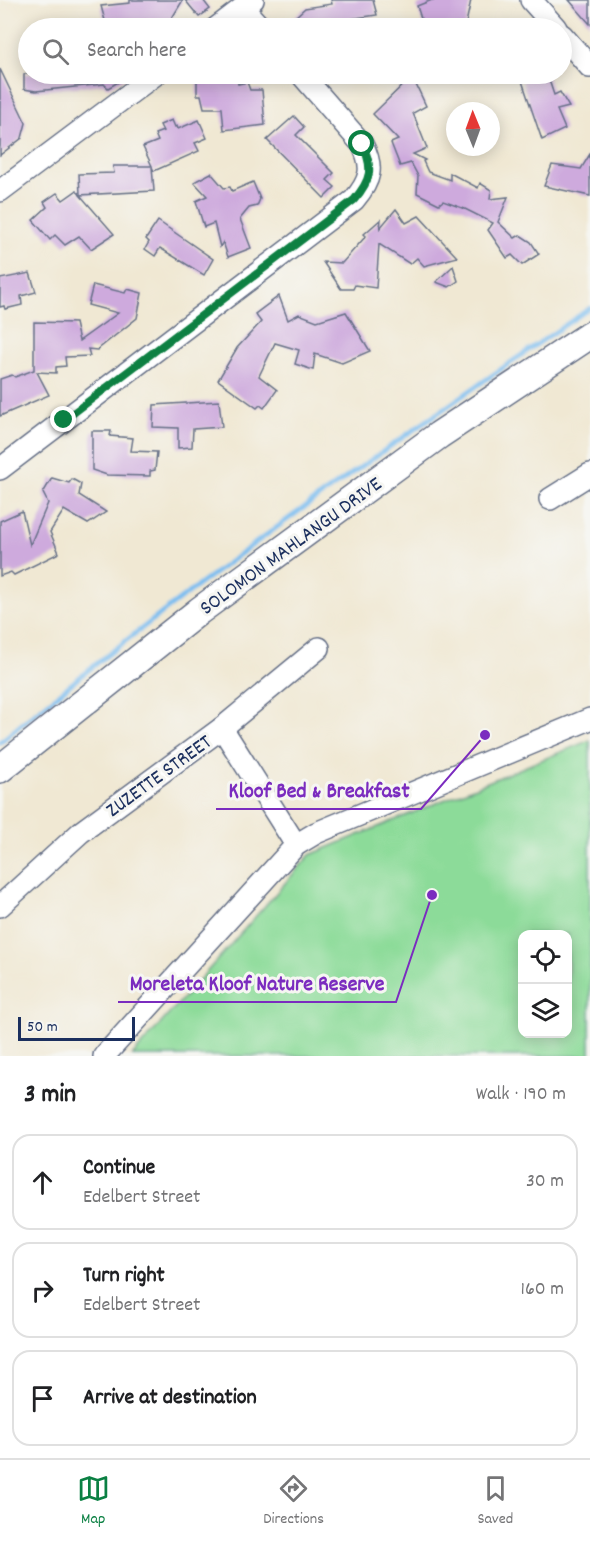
<!DOCTYPE html>
<html lang="en">
<head>
<meta charset="utf-8">
<style>
  body { margin:0; font-family:Dekko,sans-serif; background:#f2f2f2; color:#202124 }
  .controls { position:absolute; right:18px; bottom:18px; display:grid; overflow:hidden; border-radius:12px; box-shadow:0 3px 15px #0003 }
  .controls button { width:54px; height:54px; display:grid; place-items:center; padding:0; border:0; border-bottom:2px solid #e0e0e0; background:#fff; color:#202124; font:30px sans-serif }
  .compass { position:absolute; left:446px; top:102px; width:54px; height:54px; border-radius:50%; background:#fff; box-shadow:0 3px 15px #0003; rotate:359deg }
  .scale { position:absolute; left:18px; bottom:15px; width:117px; box-sizing:border-box; padding-left:6px; border:3px solid #1b2f5e; border-top:0; font-size:16px; line-height:21px; white-space:nowrap; color:#1b2f5e; -webkit-text-stroke:4px #f6f6f2; paint-order:stroke }
  .stop { position:absolute; width:18px; height:18px; margin:-14px; border:4px solid #0b8043; border-radius:50%; background:#fff }
  .stop.end { background:#0b8043; border-color:#fff; box-shadow:0 2px 6px #0008 }
  .list { margin:0; padding:0; list-style:none }
  h2 { display:flex; justify-content:space-between; align-items:center; height:78px; margin:0; padding:0 24px; font-size:26px }
  h2 small { font-size:20px; font-weight:400; color:#757577 }
  .list li { display:grid; grid-template-columns:39px 1fr auto; gap:18px; align-items:center; box-sizing:border-box; height:96px; margin:0 12px 12px; padding:0 12px; border:2px solid #e0e0e0; border-radius:18px }
  .list b { display:block; font-size:22px; white-space:nowrap }
  .list p { margin:0; font-size:20px; white-space:nowrap; color:#757577 }
  .list em { font-size:20px; font-style:normal; color:#757577 }
  .icon { flex:none; width:33px; height:33px; fill:none; stroke:currentColor; stroke-width:2; stroke-linecap:round; stroke-linejoin:round }
  .map { position:relative; flex:none; width:590px; height:1056px; overflow:hidden }
  .search { position:absolute; background:#fff; box-shadow:0 3px 15px #0003; left:18px; right:18px; top:18px; height:66px; display:flex; align-items:center; gap:15px; box-sizing:border-box; padding:0 21px; border-radius:33px; color:#757577; font-size:22px }
  .sheet { height:402px; background:#fff }
  nav { display:flex; justify-content:space-around; align-items:center; box-sizing:border-box; height:84px; border-top:2px solid #e0e0e0; background:#fff; font-size:16px; color:#757577 }
  nav a { display:grid; justify-items:center; gap:3px }
  nav .on { color:#0b8043 }
  .map>svg:first-child { display:block }
  .green { fill:#8cdb99; stroke:#54857c; stroke-width:1.5; fill-rule:evenodd }
  .lines { fill:none; stroke-linecap:round; stroke-linejoin:round }
  .stream { stroke:#7abdf0; stroke-width:4.5 }
  .building { fill:#ceaadd }
  .minor-casing { stroke:#667087; stroke-width:24 }
  .major-casing { stroke:#667087; stroke-width:30 }
  .minor { stroke:#fff; stroke-width:21 }
  .major { stroke:#fff; stroke-width:27 }
  .route { stroke:#0b8043; stroke-width:8 }
  .labels { text-anchor:middle; stroke-width:6; stroke-linejoin:round; paint-order:stroke }
  .street-label { font-size:21px; fill:#1b2f5e; stroke:#f6f6f2 }
  .leader { fill:none; stroke:#7b2cbf; stroke-width:2 }
  .callout-dot { fill:#7b2cbf; stroke:#f6f6f2; stroke-width:2 }
  .callout-label { font-size:22px; text-anchor:middle; font-weight:bold; fill:#7b2cbf; stroke:#f6f6f2; stroke-width:6; stroke-linejoin:round; paint-order:stroke }
</style>
</head>
<body>
<div class="map">
<svg width="590" height="1056" viewBox="0 0 590 1056">
  <rect width="100%" height="100%" fill="#f6f6f2"/>
  <filter id="ink" filterUnits="userSpaceOnUse"><feTurbulence type="fractalNoise" baseFrequency=".0167" numOctaves="2"/><feDisplacementMap in="SourceGraphic" scale="12" xChannelSelector="R" yChannelSelector="G"/><feConvolveMatrix kernelMatrix="1 2 1 2 8 2 1 2 1" color-interpolation-filters="sRGB"/></filter>
  <filter id="wash" filterUnits="userSpaceOnUse"><feTurbulence type="fractalNoise" baseFrequency=".008" numOctaves="4" result="noise"/><feDisplacementMap in="SourceGraphic" scale="24" xChannelSelector="R" yChannelSelector="G"/><feGaussianBlur stdDeviation="1.35" result="paint"/><feColorMatrix in="noise" values="0 0 0 0 0 0 0 0 0 0 0 0 0 0 0 0 0 1.4 0 .05"/><feComposite in="paint" operator="in"/></filter>
  <g filter="url(#wash)">
    <rect width="100%" height="100%" fill="#f0e8d3"/>
    <!-- green -->
    <path class="green" d="M590,740V1056H132L310,855ZM522,934H568V1034H522Z"/>
    <g class="lines">
      <!-- stream -->
      <path class="stream" d="M0,742C188,585 388,446 590,308"/>
    </g>
    <g id="blocks">
      <!-- building -->
      <g class="building">
        <path d="M130,0H183L166,28L161,25L134,28H107L101,6L130,3Z"/>
        <path d="M185,0H203L210,9L199,17Z"/>
        <path d="M331,0H373L377,15L350,19L351,28H301L293,19L305,8L332,4Z"/>
        <path d="M432,0H471L465,28H424L417,6Z"/>
        <path d="M569,0H590V24Z"/>
        <path d="M0,69L26,123L22,138L0,155Z"/>
        <path d="M24,74H132L108,88L104,84L36,91L24,89Z"/>
        <path d="M197,74H215L217,79L237,78L238,84L247,82L250,90H262L265,125L224,130L222,108H204L201,95H197Z"/>
        <path d="M547,74L554,95L560,92L569,107L557,110L565,129L542,140L522,81Z"/>
        <path d="M412,76L426,106L413,113L427,148L413,154L425,160L423,161L428,172L450,180V173L478,188L480,183L491,190L490,199L508,197L498,222L515,238L520,235L531,242L539,254L522,265L512,255L507,258L488,230L493,223L465,209L443,201L439,204L417,193L418,176L411,163L400,166L391,143L398,140L373,114Z"/>
        <path d="M294,116L304,127L296,135L334,173L327,180L335,187L324,198L267,140Z"/>
        <path d="M172,120L175,127L177,126L178,129L199,120L207,138L195,143L199,151L154,171L152,167L154,191L80,195L114,234L91,249L79,236L65,245L55,235L50,240L33,220L47,207L44,202L57,193L63,200L76,191L80,194L79,174L114,173L113,166H152L143,147L158,141L155,134L163,131L160,125Z"/>
        <path d="M590,154V196L544,186L552,165L581,169Z"/>
        <path d="M211,173L224,188L230,187L232,191L253,182L260,199L257,206L249,208L240,219L251,248L228,257L223,242L220,247L214,223L204,227L196,201L207,196L194,182Z"/>
        <path d="M396,209L406,223L419,216L457,257L424,266L417,258L410,264L379,244L376,288L355,285L353,289H341L323,262L342,263L366,236L364,234L381,219L380,228Z"/>
        <path d="M158,221L213,259L204,275L160,248L155,256L145,249L149,242L146,239Z"/>
        <path d="M453,266L458,281L449,287L436,282Z"/>
        <path d="M30,273L36,292L21,296L22,305L5,309L4,306L0,307V279Z"/>
        <path d="M93,285L125,293L127,289L142,293L137,318L97,350L88,349L90,356L65,357L66,366L56,367V373L37,372L49,395L0,416V379L12,375L15,377L34,370V322L75,323L79,341L118,313L88,305Z"/>
        <path d="M279,296L288,320L299,314L317,321L346,312L370,351L342,363L315,354L313,370L295,364L299,350L275,343L259,376L277,390L264,408L260,405L257,408L218,380L237,348L261,322L255,314Z"/>
        <path d="M219,401L222,427L193,429L192,447L178,448V428L153,427L154,405Z"/>
        <path d="M92,431H111L110,436L133,438L131,451L157,452L155,470L150,471V476L107,475L92,470Z"/>
        <path d="M52,478L69,483L72,479L81,484L79,495L106,512L88,524L64,510L50,532L59,553L14,575L11,572L0,576V521L22,511L30,545L48,503L43,493Z"/>
      </g>
    </g>
  </g>
  <g filter="url(#ink)">
    <use href="#blocks" fill-opacity="0" stroke="#667087" stroke-width="1.5"/>
    <g class="lines">
      <!-- minor casing -->
      <g class="minor-casing">
        <g id="minor">
          <path d="M531,0L556,28"/>
          <path d="M243,8L261,28"/>
          <path d="M216,28L253,0"/>
          <path d="M562,35L590,67"/>
          <path d="M0,191L156,74"/>
          <path d="M0,469L354,200C371,180 374,167 362,144L301,74"/>
          <path d="M550,499L590,474"/>
          <path d="M222,728L296,845"/>
          <path d="M0,906L81,832L222,728L319,648"/>
          <path d="M104,1056L296,845L316,833L590,719"/>
        </g>
      </g>
      <!-- major casing -->
      <g class="major-casing">
        <path id="major" d="M0,769L199,611L439,435L590,335"/>
      </g>
      <!-- minor -->
      <use href="#minor" class="minor"/>
      <!-- major -->
      <use href="#major" class="major"/>
    </g>
  </g>
  <g class="lines" filter="url(#ink)">
    <!-- route -->
    <path class="route" d="M64,420L354,200C371,180 374,168 362,144"/>
  </g>
  <g class="labels">
    <!-- street labels -->
    <g class="street-label">
      <text transform="translate(290 545) rotate(-36)" y="7">SOLOMON MAHLANGU DRIVE</text>
      <text transform="translate(158 775) rotate(-36)" y="7">ZUZETTE STREET</text>
    </g>
  </g>
  <!-- callouts -->
  <path class="leader" d="M485 735L421 809H216M432 895L396 1002H118"/>
  <g class="callout-dot">
    <circle cx="485" cy="735" r="6"/>
    <circle cx="432" cy="895" r="6"/>
  </g>
  <g class="callout-label">
    <text x="319" y="797">Kloof Bed &amp; Breakfast</text>
    <text x="257" y="990">Moreleta Kloof Nature Reserve</text>
  </g>
</svg>
<div class="controls">
<button><svg class="icon" aria-label="locate" viewBox="0 0 24 24"><circle cx="12" cy="12" r="6"/><path d="M12 2v4M12 18v4M2 12h4M18 12h4"/></svg></button>
<button><svg class="icon" aria-label="layers" viewBox="0 0 24 24"><path d="M12 4l9 5-9 5-9-5zM3 14l9 5 9-5"/></svg></button>
</div>
<svg class="compass" viewBox="-18 -18 36 36"><path d="M0-13l5 13h-10z" fill="#e53935"/><path d="M0 13l5-13h-10z" fill="#757577"/></svg>
<div class="scale">50 m</div>
<div class="stop" style="left:362px;top:144px"></div>
<div class="stop end" style="left:64px;top:420px"></div>
<div class="search"><svg class="icon" aria-label="search" viewBox="0 0 24 24"><circle cx="10" cy="10" r="6"/><path d="M15 15l6 6"/></svg>Search here</div>
</div>
<section class="sheet">
<h2>3 min<small>Walk · 190 m</small></h2>
<ul class="list">
<li><svg class="icon" aria-label="ahead" viewBox="0 0 24 24"><path d="M12 20V5M6 11l6-6 6 6"/></svg><div><b>Continue</b><p>Edelbert Street</p></div><em>30 m</em></li>
<li><svg class="icon" aria-label="right" viewBox="0 0 24 24"><path d="M7 20v-9h11M14 6l5 5-5 5"/></svg><div><b>Turn right</b><p>Edelbert Street</p></div><em>160 m</em></li>
<li><svg class="icon" aria-label="arrive" viewBox="0 0 24 24"><path d="M6 21V4h12l-3 4 3 4H6"/></svg><div><b>Arrive at destination</b></div></li>
</ul>
</section>
<nav>
<a class="on"><svg class="icon" aria-label="map" viewBox="0 0 24 24"><path d="M3 6l6-2 6 2 6-2v14l-6 2-6-2-6 2zM9 4v14M15 6v14"/></svg>Map</a>
<a><svg class="icon" aria-label="directions" viewBox="0 0 24 24"><path d="M12 3l9 9-9 9-9-9zM9 14v-3h6M13 9l2 2-2 2"/></svg>Directions</a>
<a><svg class="icon" aria-label="saved" viewBox="0 0 24 24"><path d="M7 4h10v16l-5-4-5 4z"/></svg>Saved</a>
</nav>
</body>
</html>
